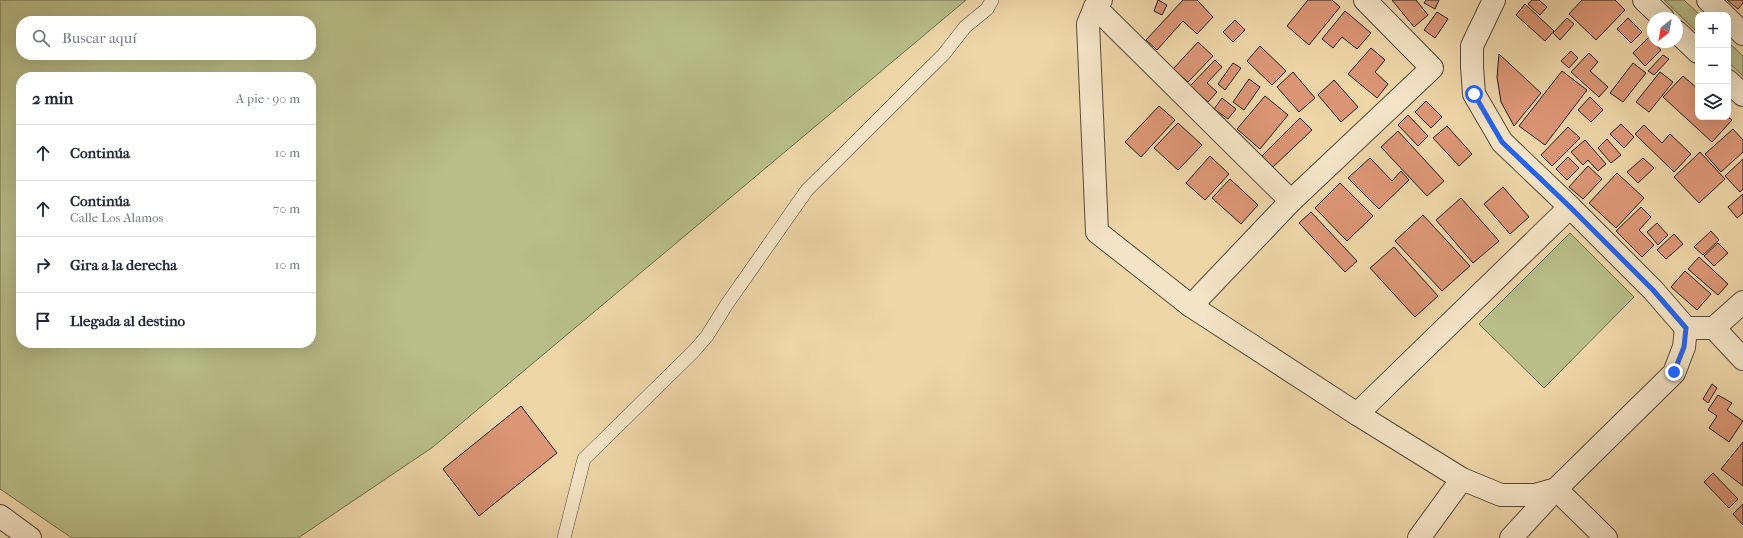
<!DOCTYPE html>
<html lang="es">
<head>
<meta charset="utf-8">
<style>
  body { margin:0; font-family:"IM FELL French Canon",serif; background:#f2f2f3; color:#1f2937 }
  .controls { position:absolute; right:12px; top:12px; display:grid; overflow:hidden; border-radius:8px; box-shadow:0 4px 16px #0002 }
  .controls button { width:36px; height:36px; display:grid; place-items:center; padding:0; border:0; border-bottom:1px solid #e0e1e3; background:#fff; color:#1f2937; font:20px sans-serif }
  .compass { position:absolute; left:1647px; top:12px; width:36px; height:36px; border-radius:50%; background:#fff; box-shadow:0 4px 16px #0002; rotate:211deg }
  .stop { position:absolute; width:12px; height:12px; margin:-9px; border:3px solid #2563eb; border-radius:50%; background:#fff }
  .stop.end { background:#2563eb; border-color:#fff; box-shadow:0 1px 4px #0008 }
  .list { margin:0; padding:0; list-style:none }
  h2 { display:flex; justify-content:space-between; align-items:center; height:52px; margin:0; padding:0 16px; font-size:17px }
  h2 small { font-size:13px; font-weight:400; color:#747a83 }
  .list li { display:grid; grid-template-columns:26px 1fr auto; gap:12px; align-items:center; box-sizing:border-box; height:56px; padding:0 16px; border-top:1px solid #e0e1e3 }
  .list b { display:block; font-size:15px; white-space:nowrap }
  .list p { margin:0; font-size:13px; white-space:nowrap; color:#747a83 }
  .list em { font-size:13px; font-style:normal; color:#747a83 }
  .icon { flex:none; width:22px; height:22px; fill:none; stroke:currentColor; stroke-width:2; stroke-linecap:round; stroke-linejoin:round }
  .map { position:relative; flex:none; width:1743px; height:538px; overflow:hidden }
  .search { position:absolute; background:#fff; box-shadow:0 4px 16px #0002; left:16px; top:16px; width:300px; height:44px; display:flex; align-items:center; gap:10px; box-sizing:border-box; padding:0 14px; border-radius:16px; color:#747a83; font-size:15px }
  .panel { position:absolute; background:#fff; box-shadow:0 4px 16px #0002; left:16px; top:72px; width:300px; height:276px; border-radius:16px }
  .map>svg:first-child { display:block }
  .green { fill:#b8be89; stroke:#6e6c4e; fill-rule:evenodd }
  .building { fill:#db9676; stroke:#251b14 }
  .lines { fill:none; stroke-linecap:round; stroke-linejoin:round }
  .lane-casing { stroke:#574a39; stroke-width:14 }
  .street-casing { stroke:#574a39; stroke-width:24 }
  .lane { stroke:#f4e4c7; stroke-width:13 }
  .street { stroke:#f4e4c7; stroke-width:22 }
  .route { stroke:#2563eb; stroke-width:5 }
</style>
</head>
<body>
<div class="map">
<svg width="1743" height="538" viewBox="0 0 1743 538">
  <rect width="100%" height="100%" fill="#eed6a9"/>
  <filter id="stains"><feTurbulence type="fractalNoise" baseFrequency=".005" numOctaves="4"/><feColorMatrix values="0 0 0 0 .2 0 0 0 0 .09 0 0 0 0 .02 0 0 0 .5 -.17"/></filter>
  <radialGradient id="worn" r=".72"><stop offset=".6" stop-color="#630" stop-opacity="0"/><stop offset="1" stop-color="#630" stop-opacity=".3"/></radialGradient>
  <!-- green -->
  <g class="green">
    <path d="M0,0H966L433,447L298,538H72L0,489ZM21,21H311V55H21ZM21,77H311V343H21Z"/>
    <path d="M1664,0H1684L1700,15H1698V33Z"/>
    <path d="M1728,42L1743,56V76L1728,62Z"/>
    <path d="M1570,233L1634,297L1544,388L1479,324Z"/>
  </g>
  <!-- building -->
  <g class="building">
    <path d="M1158,0L1167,5L1162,15L1154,11Z"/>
    <path d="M1183,0H1197L1213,17L1197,34L1183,21L1157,50L1146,40Z"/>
    <path d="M1308,0H1332L1340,7L1309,45L1287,26Z"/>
    <path d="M1392,0H1416L1428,15L1414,27Z"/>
    <path d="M1426,0H1439L1435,9L1424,3Z"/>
    <path d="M1532,0H1539L1547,7L1540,15L1528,4Z"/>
    <path d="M1582,0H1615L1625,10L1596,40L1569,14Z"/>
    <path d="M1727,0H1743V3L1738,9Z"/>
    <path d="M1525,4L1554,31L1545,41L1516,15Z"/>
    <path d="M1345,11L1371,33L1357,49L1342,37L1333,48L1322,39Z"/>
    <path d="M1437,12L1448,19L1435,38L1424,30Z"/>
    <path d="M1567,18L1574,24L1560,40L1553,33Z"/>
    <path d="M1628,18L1642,32L1631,43L1617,29Z"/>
    <path d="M1235,20L1245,30L1233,42L1223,32Z"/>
    <path d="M1649,37L1661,50L1645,66L1633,53Z"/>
    <path d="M1198,42L1213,56L1188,82L1173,69Z"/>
    <path d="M1260,46L1286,71L1272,85L1247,61Z"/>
    <path d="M1371,48L1385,60L1375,72L1388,84L1377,98L1348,74Z"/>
    <path d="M1571,51L1578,58L1569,68L1561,61Z"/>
    <path d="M1589,53L1598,62L1590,71L1608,87L1599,97L1571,72Z"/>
    <path d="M1499,54L1541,93L1514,126L1501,102L1497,77Z"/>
    <path d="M1663,55L1669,59L1654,75L1648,71Z"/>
    <path d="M1215,60L1222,67L1207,83L1217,92L1208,102L1190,86Z"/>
    <path d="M1233,63L1241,68L1225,90L1218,84Z"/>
    <path d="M1633,63L1646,73L1623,102L1610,93Z"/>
    <path d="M1562,71L1587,90L1545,145L1519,126Z"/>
    <path d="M1293,72L1315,98L1299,112L1277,87Z"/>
    <path d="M1660,72L1673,82L1649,112L1636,102Z"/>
    <path d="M1683,76L1698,89V117H1728L1732,120L1712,142L1663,97Z"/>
    <path d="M1249,79L1260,87L1244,110L1233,102Z"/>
    <path d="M1334,80L1358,107L1341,122L1318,95Z"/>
    <path d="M1265,96L1288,115L1260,149L1237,129Z"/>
    <path d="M1590,97L1603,110L1591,122L1578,110Z"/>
    <path d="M1222,98L1236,109L1228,119L1214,109Z"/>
    <path d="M1426,101L1442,117L1431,128L1415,112Z"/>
    <path d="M1159,106L1175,120L1141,157L1125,142Z"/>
    <path d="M1408,115L1428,136L1418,146L1398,125Z"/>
    <path d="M1300,118L1312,130L1273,167L1262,156Z"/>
    <path d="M1178,123L1202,145L1178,170L1154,148Z"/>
    <path d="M1621,124L1634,137L1624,148L1610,134Z"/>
    <path d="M1644,125L1662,143L1670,134L1691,154L1674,172L1635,134Z"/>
    <path d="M1447,126L1472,154L1459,166L1433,138Z"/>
    <path d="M1568,127L1580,138L1552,166L1541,155Z"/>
    <path d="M1733,129L1743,140V152L1721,172L1705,154Z"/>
    <path d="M1398,131L1444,181L1427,196L1381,147Z"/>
    <path d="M1607,139L1621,155L1611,163L1598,148Z"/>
    <path d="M1585,140L1606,164L1598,171L1588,160L1583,165L1571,152Z"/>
    <path d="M1700,152L1725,179L1699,203L1674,177Z"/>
    <path d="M1210,156L1229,174L1205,200L1186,183Z"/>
    <path d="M1568,157L1579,168L1567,180L1556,169Z"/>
    <path d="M1370,158L1392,181L1401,171L1409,180L1379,209L1348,178Z"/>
    <path d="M1643,158L1654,168L1638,183L1627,172Z"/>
    <path d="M1743,159V189L1740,192L1725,176Z"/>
    <path d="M1588,166L1602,179L1583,199L1569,187Z"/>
    <path d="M1617,173L1644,198L1616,228L1589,203Z"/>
    <path d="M1230,179L1258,205L1241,224L1212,198Z"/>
    <path d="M1340,183L1373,216L1347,241L1315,208Z"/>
    <path d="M1503,187L1529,217L1510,234L1484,204Z"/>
    <path d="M1743,194V213L1737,218L1728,207Z"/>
    <path d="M1461,198L1499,241L1473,263L1436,220Z"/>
    <path d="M1641,207L1651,217L1639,230L1654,245L1642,257L1616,231Z"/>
    <path d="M1311,212L1357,261L1345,272L1299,223Z"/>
    <path d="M1423,215L1470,266L1442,291L1395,241Z"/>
    <path d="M1657,223L1668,235L1658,245L1647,232Z"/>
    <path d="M1711,231L1719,240L1703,255L1694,247Z"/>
    <path d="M1674,234L1683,244L1666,259L1657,250Z"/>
    <path d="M1718,243L1728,253L1714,266L1704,256Z"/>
    <path d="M1394,247L1438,296L1415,317L1370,268Z"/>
    <path d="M1699,257L1728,284L1718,295L1688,269Z"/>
    <path d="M1685,271L1711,294L1697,310L1671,287Z"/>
    <path d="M1712,384L1717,388L1708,403L1703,399Z"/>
    <path d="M1718,395L1732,403L1727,410L1743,421L1729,442L1709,428L1717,416L1708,410Z"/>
    <path d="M521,406L557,453L479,516L443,469Z"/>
    <path d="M1743,442V459L1742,461L1743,462V486L1721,469Z"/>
    <path d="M1713,473L1738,499L1729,508L1704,482Z"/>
    <path d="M1743,504V525L1733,514Z"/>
  </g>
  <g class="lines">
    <!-- lane casing -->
    <g class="lane-casing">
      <path id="lane" d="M564,538L584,459L694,351L707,336L727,304L807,190L944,54L965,27L987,9L992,0"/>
    </g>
    <!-- street casing -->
    <g class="street-casing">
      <g id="street">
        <path d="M1101,0L1095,7L1088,24L1097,232L1191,306L1357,414L1462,479"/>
        <path d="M1494,0L1472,46V67L1474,94L1502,142L1570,207L1653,290L1686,328"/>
        <path d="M1644,0L1663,18"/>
        <path d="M1708,0L1724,15"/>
        <path d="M1095,7L1291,201"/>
        <path d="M1728,19L1743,34"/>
        <path d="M1677,32L1698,52"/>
        <path d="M1728,81L1743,95"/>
        <path d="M1191,306L1291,201L1432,68L1365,0"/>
        <path d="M1686,328H1714L1743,302"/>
        <path d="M1714,328L1743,359"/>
        <path d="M1357,414L1570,207"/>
        <path d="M0,516L30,538"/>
        <path d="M1419,538L1462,479L1501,495H1535L1556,489L1606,538"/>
        <path d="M1511,538L1556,489L1674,373L1684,347L1686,328"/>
      </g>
    </g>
    <!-- lane -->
    <use href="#lane" class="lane"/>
    <!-- street -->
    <use href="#street" class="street"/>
  </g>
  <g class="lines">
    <!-- route -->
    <path class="route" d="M1474,94L1502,142L1570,207L1653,290L1686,328L1684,347L1674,372"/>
  </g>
  <rect width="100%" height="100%" filter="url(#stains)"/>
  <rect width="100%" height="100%" fill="url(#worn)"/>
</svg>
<div class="controls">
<button>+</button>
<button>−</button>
<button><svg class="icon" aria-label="layers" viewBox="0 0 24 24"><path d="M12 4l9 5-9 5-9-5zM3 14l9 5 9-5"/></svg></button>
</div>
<svg class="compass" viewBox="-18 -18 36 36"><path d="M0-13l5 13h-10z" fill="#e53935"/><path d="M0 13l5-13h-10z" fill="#747a83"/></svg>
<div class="stop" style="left:1474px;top:94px"></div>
<div class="stop end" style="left:1674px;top:372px"></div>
<div class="search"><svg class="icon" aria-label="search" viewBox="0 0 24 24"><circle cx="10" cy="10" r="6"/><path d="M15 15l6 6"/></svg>Buscar aquí</div>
<section class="panel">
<h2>2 min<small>A pie · 90 m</small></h2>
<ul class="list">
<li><svg class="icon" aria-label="ahead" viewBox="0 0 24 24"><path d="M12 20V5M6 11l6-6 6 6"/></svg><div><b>Continúa</b></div><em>10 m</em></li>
<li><svg class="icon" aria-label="ahead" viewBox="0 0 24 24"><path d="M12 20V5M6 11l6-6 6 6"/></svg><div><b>Continúa</b><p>Calle Los Alamos</p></div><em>70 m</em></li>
<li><svg class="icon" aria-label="right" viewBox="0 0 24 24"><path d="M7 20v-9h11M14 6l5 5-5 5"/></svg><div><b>Gira a la derecha</b></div><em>10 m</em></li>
<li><svg class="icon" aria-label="arrive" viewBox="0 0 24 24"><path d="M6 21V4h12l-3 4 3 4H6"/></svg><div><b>Llegada al destino</b></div></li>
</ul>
</section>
</div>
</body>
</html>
